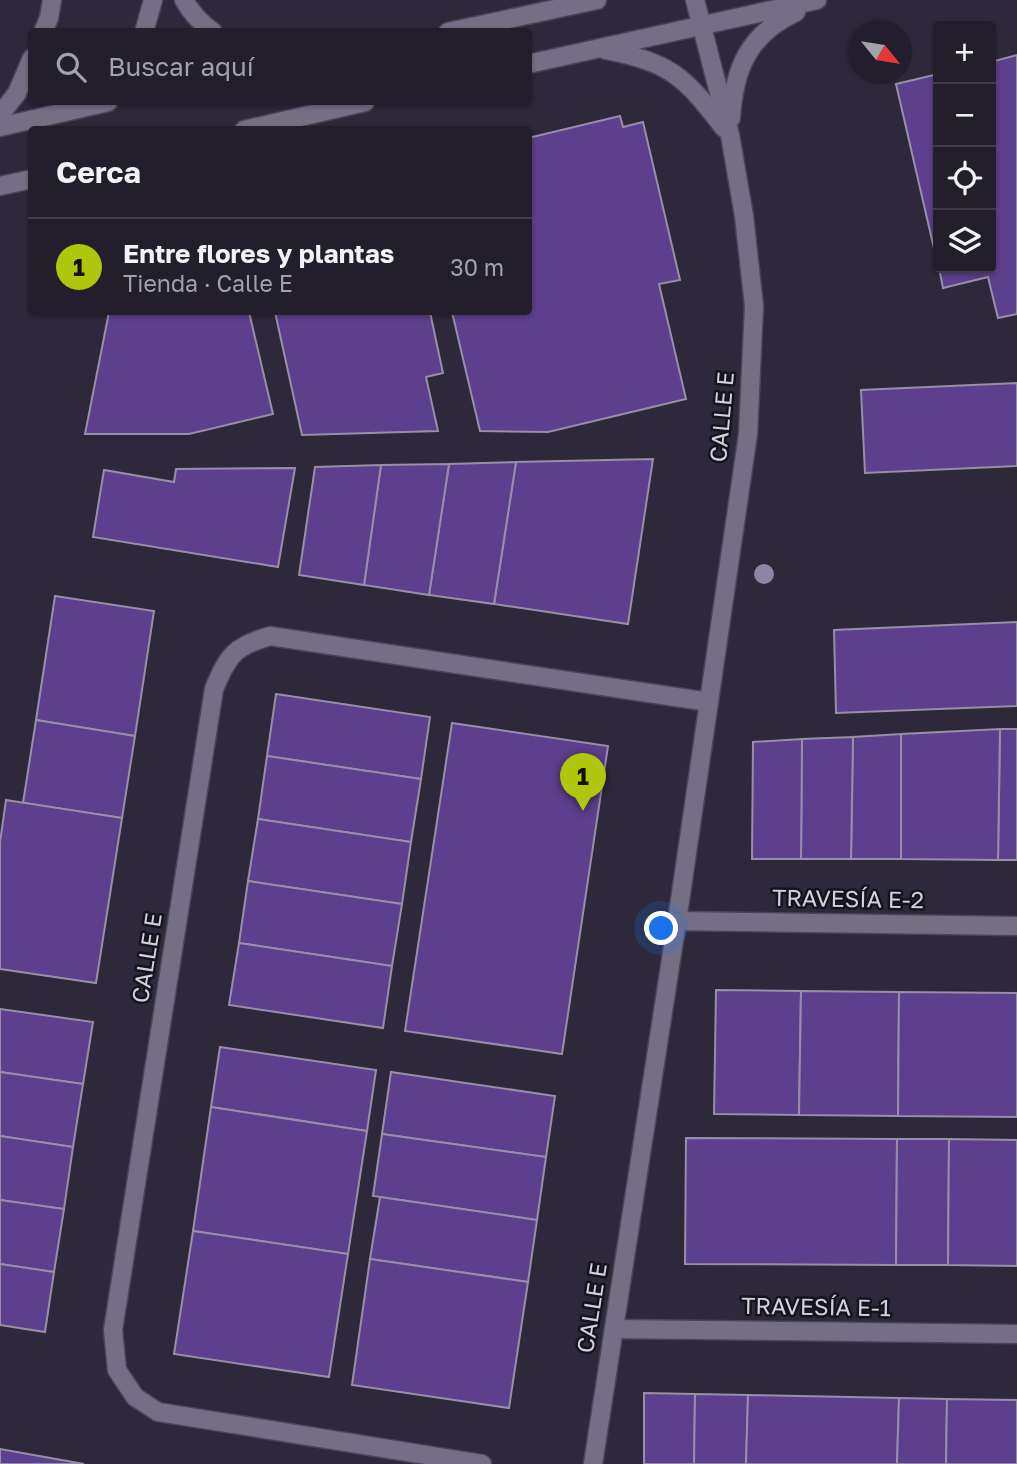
<!DOCTYPE html>
<html lang="es">
<head>
<meta charset="utf-8">
<style>
  body { margin:0; font-family:"Golos Text",sans-serif; background:#2a2734; color:#f1f3f6 }
  .controls { position:absolute; right:21px; top:21px; display:grid; overflow:hidden; border-radius:7px; box-shadow:0 2px 5px #0004 }
  .controls button { width:63px; height:63px; display:grid; place-items:center; padding:0; border:0; border-bottom:2px solid #3f3c48; background:#221e2c; color:#f1f3f6; font:35px sans-serif }
  .compass { position:absolute; left:849px; top:21px; width:63px; height:63px; border-radius:50%; background:#221e2c; box-shadow:0 2px 5px #0004; rotate:120deg }
  .you { position:absolute; left:662px; top:929px; width:24px; height:24px; margin:-18px; border:5px solid #fff; border-radius:50%; background:#1a73e8; box-shadow:0 0 0 10px #1a73e833 }
  .badge { display:grid; place-items:center; width:46px; height:46px; border-radius:50%; background:#aec60b; color:#111; font-size:23px; font-weight:700 }
  .pin { position:absolute; translate:-50% -58px; filter:drop-shadow(0 2px 4px #0008) }
  .pin::after { content:''; position:absolute; top:37px; width:24px; height:21px; background:inherit; clip-path:polygon(0 0,100% 0,50% 100%) }
  .list { margin:0; padding:0; list-style:none }
  h2 { display:flex; justify-content:space-between; align-items:center; height:91px; margin:0; padding:0 28px; font-size:30px }
  h2 small { font-size:23px; font-weight:400; color:#a2a2a9 }
  .list li { display:grid; grid-template-columns:46px 1fr auto; gap:21px; align-items:center; box-sizing:border-box; height:98px; padding:0 28px; border-top:2px solid #3f3c48 }
  .list b { display:block; font-size:26px; white-space:nowrap }
  .list p { margin:0; font-size:23px; white-space:nowrap; color:#a2a2a9 }
  .list em { font-size:23px; font-style:normal; color:#a2a2a9 }
  .icon { flex:none; width:38px; height:38px; fill:none; stroke:currentColor; stroke-width:2; stroke-linecap:round; stroke-linejoin:round }
  .map { position:relative; flex:none; width:1017px; height:1464px; overflow:hidden }
  .search { position:absolute; background:#221e2c; box-shadow:0 2px 5px #0004; left:28px; top:28px; width:504px; height:77px; display:flex; align-items:center; gap:18px; box-sizing:border-box; padding:0 24px; border-radius:7px; color:#a2a2a9; font-size:26px }
  .panel { position:absolute; background:#221e2c; box-shadow:0 2px 5px #0004; left:28px; top:126px; width:504px; height:189px; border-radius:7px }
  .map>svg:first-child { display:block }
  .building { fill:#5c3f8d; stroke:#968fa7; stroke-width:2 }
  .lines { fill:none; stroke-linecap:round; stroke-linejoin:round }
  .minor-casing { stroke:#4b4657; stroke-width:21 }
  .minor { stroke:#756f86; stroke-width:18 }
  .tree { fill:#8e84a5 }
  .labels { text-anchor:middle; stroke-width:5; stroke-linejoin:round; paint-order:stroke }
  .street-label { font-size:23px; fill:#d4d1de; stroke:#15131b }
</style>
</head>
<body>
<div class="map">
<svg width="1017" height="1464" viewBox="0 0 1017 1464">
  <rect width="100%" height="100%" fill="#2e283b"/>
  <!-- building -->
  <g class="building">
    <path d="M1017,55V314L998,318L988,277L943,288L939,268H991V62Z"/>
    <path d="M938,74V266L896,84Z"/>
    <path d="M620,116L623,127L643,122L680,280L659,284L686,399L548,432L480,431L452,312H528V138Z"/>
    <path d="M109,312H249L273,414L189,434H85Z"/>
    <path d="M275,312H430L443,373L426,377L438,431L302,435Z"/>
    <path d="M1017,383V466L865,473L861,390Z"/>
    <path d="M653,459L628,624L494,604L516,462Z"/>
    <path d="M516,462L494,604L429,595L449,464Z"/>
    <path d="M449,464L429,595L364,585L381,465Z"/>
    <path d="M381,465L364,585L299,575L315,467Z"/>
    <path d="M295,468L278,567L93,537L104,470L174,482L176,469Z"/>
    <path d="M55,596L154,611L135,736L36,720Z"/>
    <path d="M1017,622V706L836,713L834,630Z"/>
    <path d="M276,694L430,717L421,779L267,756Z"/>
    <path d="M36,720L135,736L122,818L23,803Z"/>
    <path d="M452,723L608,746L562,1054L405,1031Z"/>
    <path d="M1000,729H1017V860H998Z"/>
    <path d="M1000,729L998,860L901,859V734Z"/>
    <path d="M901,734V859H851L853,737Z"/>
    <path d="M853,737L851,859H801L802,739Z"/>
    <path d="M802,739L801,859H752L753,742Z"/>
    <path d="M267,756L421,779L411,842L258,819Z"/>
    <path d="M6,800L122,818L96,983L0,969V842Z"/>
    <path d="M258,819L411,842L402,904L248,881Z"/>
    <path d="M248,881L402,904L392,966L239,943Z"/>
    <path d="M239,943L392,966L383,1028L229,1005Z"/>
    <path d="M716,990L801,991L799,1115L714,1114Z"/>
    <path d="M801,991L899,992L898,1116L799,1115Z"/>
    <path d="M899,992L1017,993V1117L898,1116Z"/>
    <path d="M0,1009L93,1022L83,1084L0,1072Z"/>
    <path d="M220,1047L376,1070L367,1131L211,1107Z"/>
    <path d="M0,1072L83,1084L73,1147L0,1136Z"/>
    <path d="M391,1072L555,1096L546,1157L382,1134Z"/>
    <path d="M211,1107L367,1131L348,1254L193,1231Z"/>
    <path d="M382,1134L546,1157L537,1220L373,1196Z"/>
    <path d="M0,1136L73,1147L64,1209L0,1200Z"/>
    <path d="M686,1138L897,1139L896,1265L685,1264Z"/>
    <path d="M897,1139H949L948,1265H896Z"/>
    <path d="M949,1139L1017,1140V1266L948,1265Z"/>
    <path d="M380,1197L537,1220L528,1282L370,1259Z"/>
    <path d="M0,1200L64,1209L54,1272L0,1264Z"/>
    <path d="M193,1231L348,1254L329,1377L174,1354Z"/>
    <path d="M370,1259L528,1282L509,1408L352,1385Z"/>
    <path d="M0,1264L54,1272L45,1332L0,1325Z"/>
    <path d="M644,1393L695,1394L694,1464H644Z"/>
    <path d="M695,1394L748,1395L746,1464H694Z"/>
    <path d="M748,1395L899,1398L897,1464H746Z"/>
    <path d="M899,1398L947,1399L946,1464H897Z"/>
    <path d="M947,1399L1017,1400V1464H946Z"/>
    <path d="M0,1449L84,1464H0Z"/>
  </g>
  <g class="lines">
    <!-- minor casing -->
    <g class="minor-casing">
      <g id="minor">
        <path d="M184,0C191,13 201,23 213,32"/>
        <path d="M43,32L49,18L52,0"/>
        <path d="M144,32L153,0"/>
        <path d="M448,32L597,0"/>
        <path d="M606,50C671,63 684,76 724,128"/>
        <path d="M528,64L817,0"/>
        <path d="M0,115L17,93L32,58"/>
        <path d="M731,118C734,68 749,34 796,12"/>
        <path d="M0,127L108,102"/>
        <path d="M244,130L365,102"/>
        <path d="M0,186L32,179"/>
        <path d="M677,921L1017,926"/>
        <path d="M614,1329L1017,1334"/>
        <path d="M482,1464L158,1412L135,1397L117,1370L113,1330L214,689C228,655 235,646 270,636L709,702"/>
        <path d="M593,1464L677,921L748,434L754,306L744,216L730,135L695,0"/>
      </g>
    </g>
    <!-- minor -->
    <use href="#minor" class="minor"/>
  </g>
  <!-- trees -->
  <circle class="tree" cx="764" cy="574" r="10"/>
  <g class="labels">
    <!-- street labels -->
    <g class="street-label">
      <text transform="translate(722 417) rotate(-85)" y="8">CALLE E</text>
      <text transform="translate(848 899) rotate(1)" y="8">TRAVESÍA E-2</text>
      <text transform="translate(147 958) rotate(-81)" y="8">CALLE E</text>
      <text transform="translate(816 1307) rotate(1)" y="8">TRAVESÍA E-1</text>
      <text transform="translate(592 1308) rotate(-81)" y="8">CALLE E</text>
    </g>
  </g>
</svg>
<div class="controls">
<button>+</button>
<button>−</button>
<button><svg class="icon" aria-label="locate" viewBox="0 0 24 24"><circle cx="12" cy="12" r="6"/><path d="M12 2v4M12 18v4M2 12h4M18 12h4"/></svg></button>
<button><svg class="icon" aria-label="layers" viewBox="0 0 24 24"><path d="M12 4l9 5-9 5-9-5zM3 14l9 5 9-5"/></svg></button>
</div>
<svg class="compass" viewBox="-18 -18 36 36"><path d="M0-13l5 13h-10z" fill="#e53935"/><path d="M0 13l5-13h-10z" fill="#a2a2a9"/></svg>
<div class="you"></div>
<div class="pin badge" style="left:583px;top:811px">1</div>
<div class="search"><svg class="icon" aria-label="search" viewBox="0 0 24 24"><circle cx="10" cy="10" r="6"/><path d="M15 15l6 6"/></svg>Buscar aquí</div>
<section class="panel">
<h2>Cerca<small></small></h2>
<ul class="list">
<li><span class="badge">1</span><div><b>Entre flores y plantas</b><p>Tienda · Calle E</p></div><em>30 m</em></li>
</ul>
</section>
</div>
</body>
</html>
